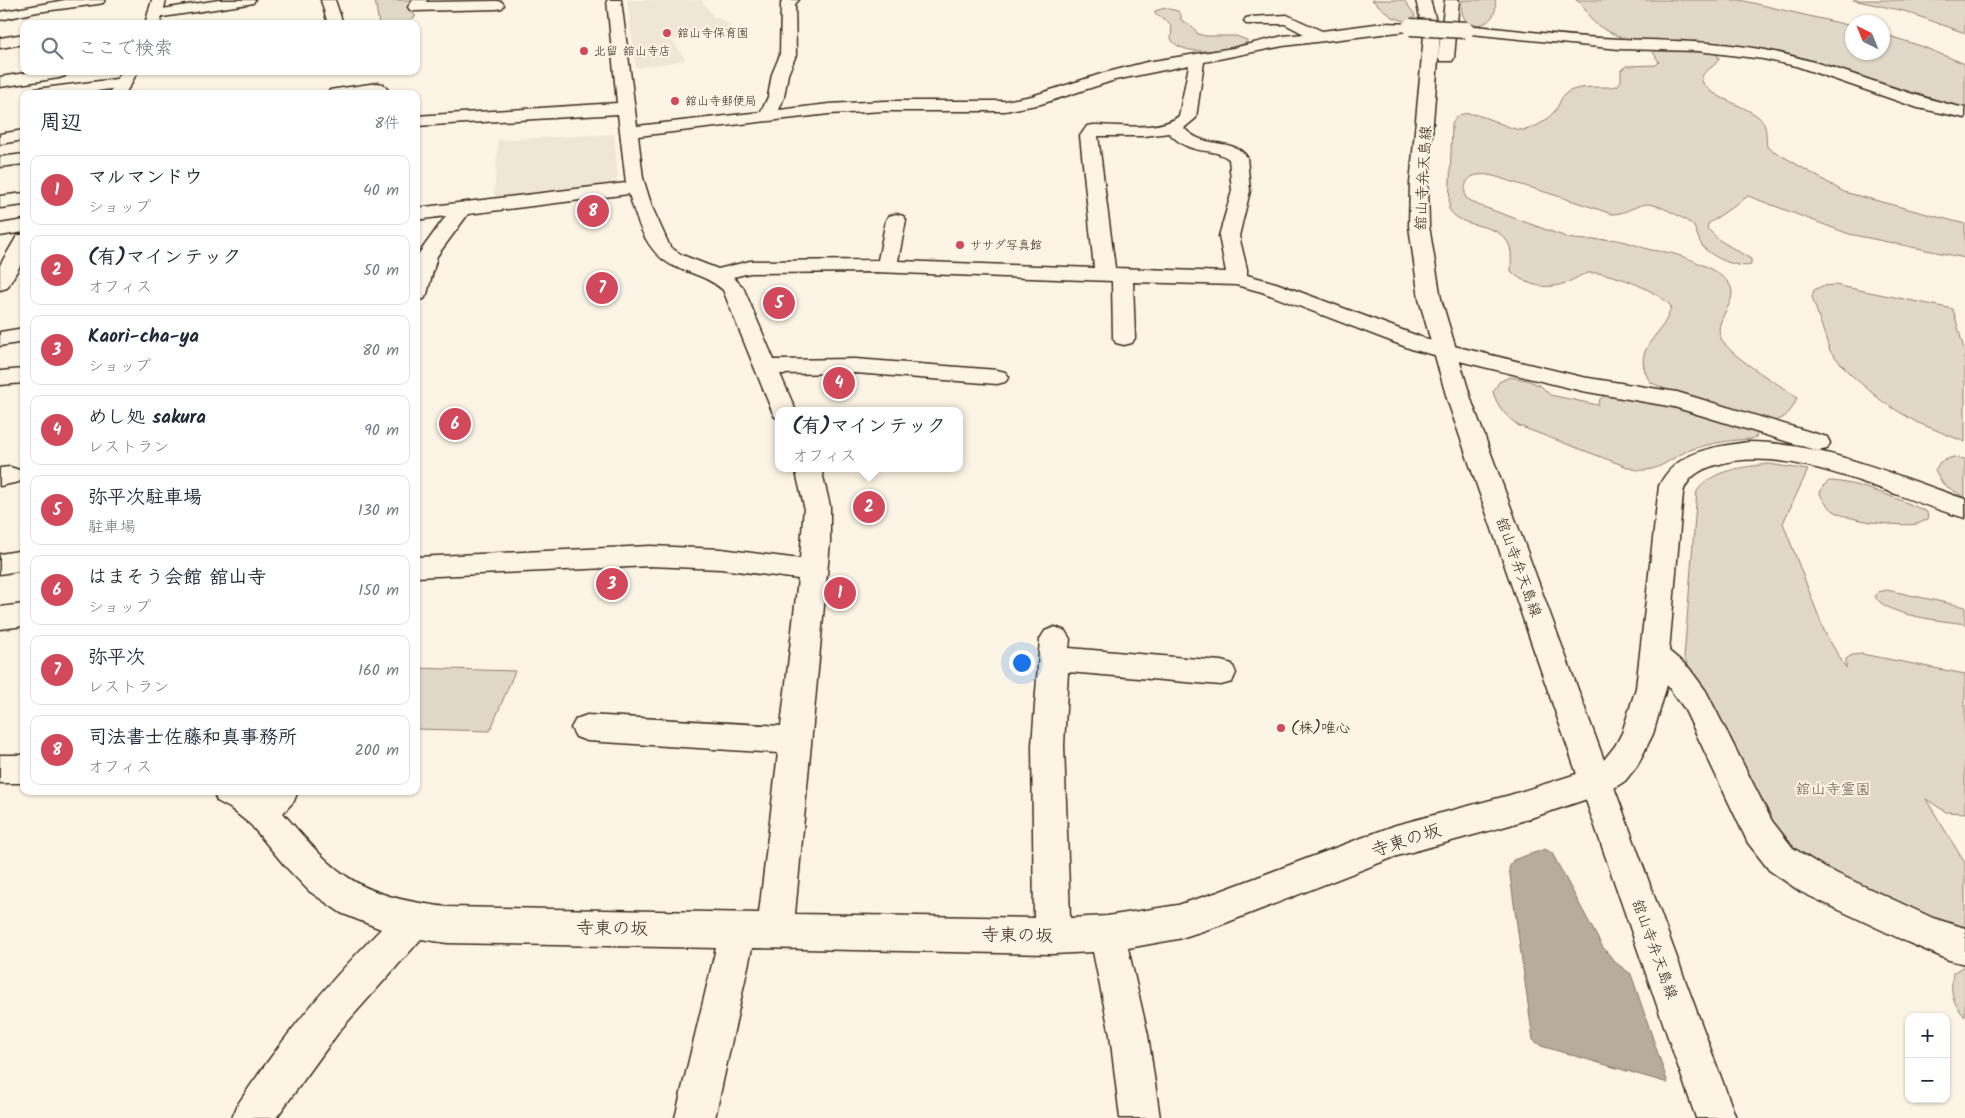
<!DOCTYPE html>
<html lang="ja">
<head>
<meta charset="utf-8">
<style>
  body { margin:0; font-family:Kalam,"Klee One",sans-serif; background:#f2f2f3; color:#1f2937 }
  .controls { position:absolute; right:15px; bottom:15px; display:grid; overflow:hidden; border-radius:10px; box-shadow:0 1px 4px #0004 }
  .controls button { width:45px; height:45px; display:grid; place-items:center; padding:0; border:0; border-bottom:1px solid #e0e1e3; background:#fff; color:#1f2937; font:25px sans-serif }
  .compass { position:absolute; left:1845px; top:15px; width:45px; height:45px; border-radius:50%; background:#fff; box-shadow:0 1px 4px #0004; rotate:317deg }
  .you { position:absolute; left:1021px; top:662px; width:18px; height:18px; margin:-12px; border:4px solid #fff; border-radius:50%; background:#1a73e8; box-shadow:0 0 0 8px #1a73e833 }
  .badge { display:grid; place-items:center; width:32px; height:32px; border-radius:50%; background:#d1495b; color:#fff; font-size:16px; font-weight:700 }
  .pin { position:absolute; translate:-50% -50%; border:2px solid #fff; box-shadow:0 1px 5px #0006 }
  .popup { position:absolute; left:775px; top:407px; width:188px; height:65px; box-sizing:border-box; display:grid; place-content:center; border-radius:10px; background:#fff; filter:drop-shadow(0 1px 4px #0005); font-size:16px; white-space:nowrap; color:#747a83 }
  .popup b { font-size:19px; color:#1f2937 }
  .popup::after { content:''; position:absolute; left:50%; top:100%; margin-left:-10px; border:10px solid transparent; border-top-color:#fff }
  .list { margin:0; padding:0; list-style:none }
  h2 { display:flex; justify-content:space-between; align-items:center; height:65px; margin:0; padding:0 20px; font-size:21px }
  h2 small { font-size:16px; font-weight:400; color:#747a83 }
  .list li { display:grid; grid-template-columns:32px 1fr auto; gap:15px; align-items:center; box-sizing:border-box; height:70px; margin:0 10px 10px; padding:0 10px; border:1px solid #e0e1e3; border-radius:10px }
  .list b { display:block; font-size:19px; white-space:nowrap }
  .list p { margin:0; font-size:16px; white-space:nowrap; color:#747a83 }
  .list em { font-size:16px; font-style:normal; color:#747a83 }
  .icon { flex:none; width:28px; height:28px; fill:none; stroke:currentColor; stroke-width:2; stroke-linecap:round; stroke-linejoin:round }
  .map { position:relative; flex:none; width:1965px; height:1118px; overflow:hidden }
  .search { position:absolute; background:#fff; box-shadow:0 1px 4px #0004; left:20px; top:20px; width:400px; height:55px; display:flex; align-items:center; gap:12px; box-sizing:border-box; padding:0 18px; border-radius:10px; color:#747a83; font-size:19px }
  .panel { position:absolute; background:#fff; box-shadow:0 1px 4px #0004; left:20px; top:90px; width:400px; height:705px; border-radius:10px }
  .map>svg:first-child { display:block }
  .built { fill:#eee6d6 }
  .green { fill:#e0d8c8; stroke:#8e8173 }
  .water { fill:#b7ad9e; stroke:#85796b }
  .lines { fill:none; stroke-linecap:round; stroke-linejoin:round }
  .minor-casing { stroke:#3b2a1e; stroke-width:3 }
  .major-casing { stroke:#3b2a1e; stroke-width:3 }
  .minor { fill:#fcf5e5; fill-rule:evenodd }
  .major { fill:#fcf5e5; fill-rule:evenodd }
  .minor-bridge-casing { stroke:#3b2a1e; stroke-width:19; stroke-linecap:butt }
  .minor-bridge { stroke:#fcf5e5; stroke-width:16 }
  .poi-dot { fill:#d1495b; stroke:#fcf5e5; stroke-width:2 }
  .labels { text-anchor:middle; stroke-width:4; stroke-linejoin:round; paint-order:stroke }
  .far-poi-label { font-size:12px; fill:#3b2a1e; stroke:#fcf5e5; text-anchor:start }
  .street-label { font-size:15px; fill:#3b2a1e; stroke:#fcf5e5 }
  .poi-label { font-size:15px; fill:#3b2a1e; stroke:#fcf5e5; text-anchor:start }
  .park-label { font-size:15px; fill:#645648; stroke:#fcf5e5 }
  .near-street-label { font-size:18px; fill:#3b2a1e; stroke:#fcf5e5 }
</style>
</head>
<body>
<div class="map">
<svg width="1965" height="1118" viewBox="0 0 1965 1118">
  <rect width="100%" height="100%" fill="#fcf5e5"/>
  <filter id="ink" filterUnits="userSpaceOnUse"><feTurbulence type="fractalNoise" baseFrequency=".02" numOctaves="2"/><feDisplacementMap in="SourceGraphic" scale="10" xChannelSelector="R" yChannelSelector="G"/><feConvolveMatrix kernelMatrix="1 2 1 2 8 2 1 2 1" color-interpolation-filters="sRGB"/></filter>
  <g filter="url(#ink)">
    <!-- built -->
    <g class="built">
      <path d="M627,0H701L714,17H718L732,27L672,40L686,60L636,68Z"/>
      <path d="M614,134L618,178L606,185L494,198L498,140Z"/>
    </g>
    <!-- green -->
    <g class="green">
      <path d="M375,0H414L408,9L416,16L405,24H379Z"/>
      <path d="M1372,0H1404L1415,15L1412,21H1405L1392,17Z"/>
      <path d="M1462,0H1495C1501,25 1466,35 1462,12C1461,9 1462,4 1462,0Z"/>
      <path d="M1576,0H1740L1852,26V52H1882L1883,34L1921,46L1965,64V110L1821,66L1630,41C1621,38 1595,26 1591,19C1586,12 1584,5 1576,0Z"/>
      <path d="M1853,0H1965V33L1904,11Z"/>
      <path d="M1165,8L1178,11L1181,15V20L1193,27L1198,34L1205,36H1236L1247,40V43C1229,50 1190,57 1174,43C1167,38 1176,28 1168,22C1165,19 1159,17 1155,14V11Z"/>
      <path d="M1656,50L1711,51L1716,53L1719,58C1716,67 1703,71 1702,77C1699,97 1757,106 1764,124C1767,131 1766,140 1767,147L1844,192L1965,224V258L1849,234L1748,196L1708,224L1707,228L1719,240L1751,259V265C1738,269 1712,257 1703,247C1698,240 1697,232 1693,225C1683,218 1654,200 1642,205C1631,208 1624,214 1612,214C1579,203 1546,192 1512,182C1502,179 1489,173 1478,175C1466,176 1463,188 1466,198L1478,205L1569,238C1586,242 1601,238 1618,240C1629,242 1640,247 1651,250C1656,251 1661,251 1666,252C1683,255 1717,269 1728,282C1742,300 1714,317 1720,336C1727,355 1774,381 1791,393L1797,398C1792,411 1785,420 1771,422L1677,395L1650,382C1628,345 1666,337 1671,306C1656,290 1611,271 1589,273C1581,274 1576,279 1568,282C1548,291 1526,286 1511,271C1511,263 1512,254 1510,247C1499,219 1463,232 1449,209L1452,124C1462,97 1504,131 1524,130C1534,129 1547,120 1553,113C1560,106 1560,96 1568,92C1583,84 1602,89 1617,86L1621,81V70L1626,66L1656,65L1659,62L1653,52Z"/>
      <path d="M1835,285L1953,309L1965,353V442L1916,422L1883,402L1850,374L1830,351L1812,297L1814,290L1822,286Z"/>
      <path d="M1510,377L1527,380L1541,386L1550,395L1598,405L1600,399L1605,395H1616L1677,406L1758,432L1756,437L1751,439C1731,440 1712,443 1693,449C1670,456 1659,475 1633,469L1519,426C1506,416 1498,408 1493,392L1499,382Z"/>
      <path d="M1953,457L1965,459V498L1943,484L1935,470L1940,462Z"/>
      <path d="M1769,464L1808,470L1783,523L1825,633L1846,668V659L1852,655L1862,654L1965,674V813L1946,812L1926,799L1965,863V935L1816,871L1771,830L1684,658L1697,491C1713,469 1744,467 1769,464Z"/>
      <path d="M1829,481C1855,481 1903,500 1927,512L1928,519C1925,520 1921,523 1917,524C1900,527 1848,521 1834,511C1827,506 1823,501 1820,493L1823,486Z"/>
      <path d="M1887,590L1965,607V624C1940,620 1890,617 1875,597L1878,592Z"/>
      <path d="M416,668L515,671L490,731L416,729Z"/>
      <path d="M1965,965V1017C1952,1002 1950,993 1953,973Z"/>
    </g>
    <!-- water -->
    <path class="water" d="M1545,849L1552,853L1602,946L1615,962L1631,974L1668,1083L1541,1046L1533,1040L1509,868L1513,860Z"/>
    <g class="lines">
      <!-- minor casing -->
      <g class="minor-casing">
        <g id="minor">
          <path d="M65,0H105L103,3L98,4L37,12L0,20V12Z"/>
          <path d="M219,0H255L253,3L248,4L156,18L151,17L149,14L151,11L156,10Z"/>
          <path d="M321,0H335L343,24H328Z"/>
          <path d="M413,0H427L426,2L497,1L502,2L504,5L502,8L497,9L415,11L410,10L408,7Z"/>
          <path d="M607,0H621L637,126L761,112L768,97L772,74L780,55L781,3L783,0H799L795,4L796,55L788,74L784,97L779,110L829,104L885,101H1005L1032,96L1104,73L1147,62L1233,48L1283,36L1304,34L1285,24H1246L1244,21L1246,18L1251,17L1287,15L1322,31L1383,23L1415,24L1418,27L1415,30L1283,46L1204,62L1196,118L1184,128C1204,150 1233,137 1247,157L1250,191L1239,236L1247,269V275L1276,283L1429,340L1582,377L1677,392L1827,437L1830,443L1827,449L1818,451L1674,407L1582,391L1414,350L1262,292L1236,285L1133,282L1135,338L1132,343L1124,345L1116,343L1113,338L1112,281L875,272L750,273L733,277L743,287L774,360L855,359L997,370L1005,372L1009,377L1005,382L997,384L855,373L780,374L796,411H779V417H775L772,411L723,290C709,278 694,274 678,268C647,256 638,224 629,194L468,214L437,256L427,294L424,299L416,300L417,256L446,216L416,220V208L626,183L618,114L416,126V116L617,103ZM1189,65L1179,116C1160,132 1117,125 1093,125L1087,126L1080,136L1094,268L898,261L906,220L903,216L896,214L889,216L886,220L878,260L750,261L718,269L682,255L670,247L652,207L643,178L638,136L829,114L885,111H1005L1041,104L1115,80ZM1169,133C1193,158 1209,145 1229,159L1232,191L1219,236L1226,272L1115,268L1098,136H1144Z"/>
          <path d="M1466,25C1517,30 1569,37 1621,39C1669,41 1717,41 1765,50C1833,63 1897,93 1965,108V118L1918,108L1796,66L1763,59L1698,51L1619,49L1461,33L1458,30L1461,27Z"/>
          <path d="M24,34V44L0,48V38Z"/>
          <path d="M38,71H66L67,73L65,76L59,78L0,87V77Z"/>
          <path d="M124,78L130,80L132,83L130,86L78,94H28L30,90L36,89Z"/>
          <path d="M377,83L383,84L391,94H328L330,90L336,89Z"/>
          <path d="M24,130V140L0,144V134Z"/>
          <path d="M24,154V164L0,167V157Z"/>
          <path d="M24,193V205L0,208V196Z"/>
          <path d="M24,220V232L0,236V224Z"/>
          <path d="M24,328V342L0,346V332Z"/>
          <path d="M24,369V383L0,385V371Z"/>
          <path d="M1748,442C1820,442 1897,476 1965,499V518C1891,497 1792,442 1716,465C1701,469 1687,477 1683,493L1669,651L1689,668L1706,691L1772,821L1793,848L1825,868L1933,918L1965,928V964L1949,960L1907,942L1801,892L1769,870L1748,843L1684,708L1667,685L1653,734L1637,766L1625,781L1608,792L1510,825L1397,856L1218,926L1178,939L1128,948L1148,1035L1160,1118H1120L1110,1035L1093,952L1052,954L752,948L715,1118H675L716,948L447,943L421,939L341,1029L276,1118H232L238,1104C280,1041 327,983 381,929L341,913L309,891L285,866L251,825L230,808L217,801L213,791H298L294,801L283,813C339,879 360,896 447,907L759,913L778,753L587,741L576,737L571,728L576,719L587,715L781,726L798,579L721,569L650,566L416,577V557L650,546L721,549L800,559L804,506L795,468H821L830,506V542L795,914L1034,918L1032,745L1040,639L1045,631L1055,627L1065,631L1070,639L1069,648L1221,661L1232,664L1236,673L1232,682L1221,685L1068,672L1064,745L1070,918L1107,916L1178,905L1218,892L1396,825L1510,795L1586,771L1603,761L1615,746L1622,733L1636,688L1659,486C1676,451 1713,447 1748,442Z"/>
          <path d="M10,467L19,470L23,476L19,482L0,486V468Z"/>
          <path d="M24,550V570L0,574V554Z"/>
          <path d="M24,604V626L0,629V607Z"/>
          <rect x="0" y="755" width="24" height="28"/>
        </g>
      </g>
      <!-- major casing -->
      <g class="major-casing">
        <g id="major">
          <path d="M152,0H166L160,24H145Z"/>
          <path d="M1416,0H1430L1440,35L1428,184L1429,226L1441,299L1472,402L1736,1118H1696L1448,402L1419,299L1409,226L1410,184L1424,35Z"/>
          <path d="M1445,0H1459L1454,58L1452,61H1440L1438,58Z"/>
          <path d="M122,71H138L125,94H109Z"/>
          <path d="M24,234V259L7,288L0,290V265L17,236Z"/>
        </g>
      </g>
      <!-- minor -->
      <use href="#minor" class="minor"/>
      <!-- major -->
      <use href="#major" class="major"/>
      <!-- minor-bridge casing -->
      <g class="minor-bridge-casing">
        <path id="minor-bridge" d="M1410,27L1466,30"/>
      </g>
      <!-- minor-bridge -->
      <use href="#minor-bridge" class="minor-bridge"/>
    </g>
  </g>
  <!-- markers -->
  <g class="poi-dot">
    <circle cx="667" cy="33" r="5"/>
    <circle cx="584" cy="51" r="5"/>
    <circle cx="675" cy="101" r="5"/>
    <circle cx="960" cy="245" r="5"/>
    <circle cx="1281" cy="728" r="5"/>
  </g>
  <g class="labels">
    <!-- far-poi labels -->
    <g class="far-poi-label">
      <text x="677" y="37">舘山寺保育園</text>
      <text x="594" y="55">北留 舘山寺店</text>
      <text x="685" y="105">舘山寺郵便局</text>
      <text x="970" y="249">ササダ写真館</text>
    </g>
    <!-- street labels -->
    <g class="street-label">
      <text transform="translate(1423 178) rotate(-87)" y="5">舘山寺弁天島線</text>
      <text transform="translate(1519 567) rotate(70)" y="5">舘山寺弁天島線</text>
      <text transform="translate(1655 949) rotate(70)" y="5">舘山寺弁天島線</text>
    </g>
    <!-- poi labels -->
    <g class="poi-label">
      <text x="1291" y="733">(株)唯心</text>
    </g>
    <!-- park labels -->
    <g class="park-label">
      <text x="1833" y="794">舘山寺霊園</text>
    </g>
    <!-- near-street labels -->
    <g class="near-street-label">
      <text transform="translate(1406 840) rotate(-18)" y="6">寺東の坂</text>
      <text transform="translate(612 928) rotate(1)" y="6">寺東の坂</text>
      <text transform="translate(1017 935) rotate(1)" y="6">寺東の坂</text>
    </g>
  </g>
</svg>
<div class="controls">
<button>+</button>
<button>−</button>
</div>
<svg class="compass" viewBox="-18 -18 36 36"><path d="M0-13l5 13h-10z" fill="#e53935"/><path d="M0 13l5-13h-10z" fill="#747a83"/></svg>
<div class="you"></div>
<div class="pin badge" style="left:840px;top:593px">1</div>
<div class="pin badge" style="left:869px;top:507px">2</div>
<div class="popup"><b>(有)マインテック</b>オフィス</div>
<div class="pin badge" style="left:612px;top:584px">3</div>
<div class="pin badge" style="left:839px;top:383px">4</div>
<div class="pin badge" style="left:779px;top:303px">5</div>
<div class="pin badge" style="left:455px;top:424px">6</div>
<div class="pin badge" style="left:602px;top:288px">7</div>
<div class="pin badge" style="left:593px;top:211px">8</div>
<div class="search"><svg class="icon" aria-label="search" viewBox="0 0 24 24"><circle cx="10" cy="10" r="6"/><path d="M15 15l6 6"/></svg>ここで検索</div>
<section class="panel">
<h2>周辺<small>8件</small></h2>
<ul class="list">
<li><span class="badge">1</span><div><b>マルマンドウ</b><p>ショップ</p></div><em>40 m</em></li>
<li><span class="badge">2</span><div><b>(有)マインテック</b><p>オフィス</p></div><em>50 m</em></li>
<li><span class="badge">3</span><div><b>Kaori-cha-ya</b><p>ショップ</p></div><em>80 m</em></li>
<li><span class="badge">4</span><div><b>めし処 sakura</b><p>レストラン</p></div><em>90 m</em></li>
<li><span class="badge">5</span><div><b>弥平次駐車場</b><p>駐車場</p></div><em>130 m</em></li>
<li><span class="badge">6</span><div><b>はまそう会館 舘山寺</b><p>ショップ</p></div><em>150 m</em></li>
<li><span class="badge">7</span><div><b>弥平次</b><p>レストラン</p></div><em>160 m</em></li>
<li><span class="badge">8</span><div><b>司法書士佐藤和真事務所</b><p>オフィス</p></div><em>200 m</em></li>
</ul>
</section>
</div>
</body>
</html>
